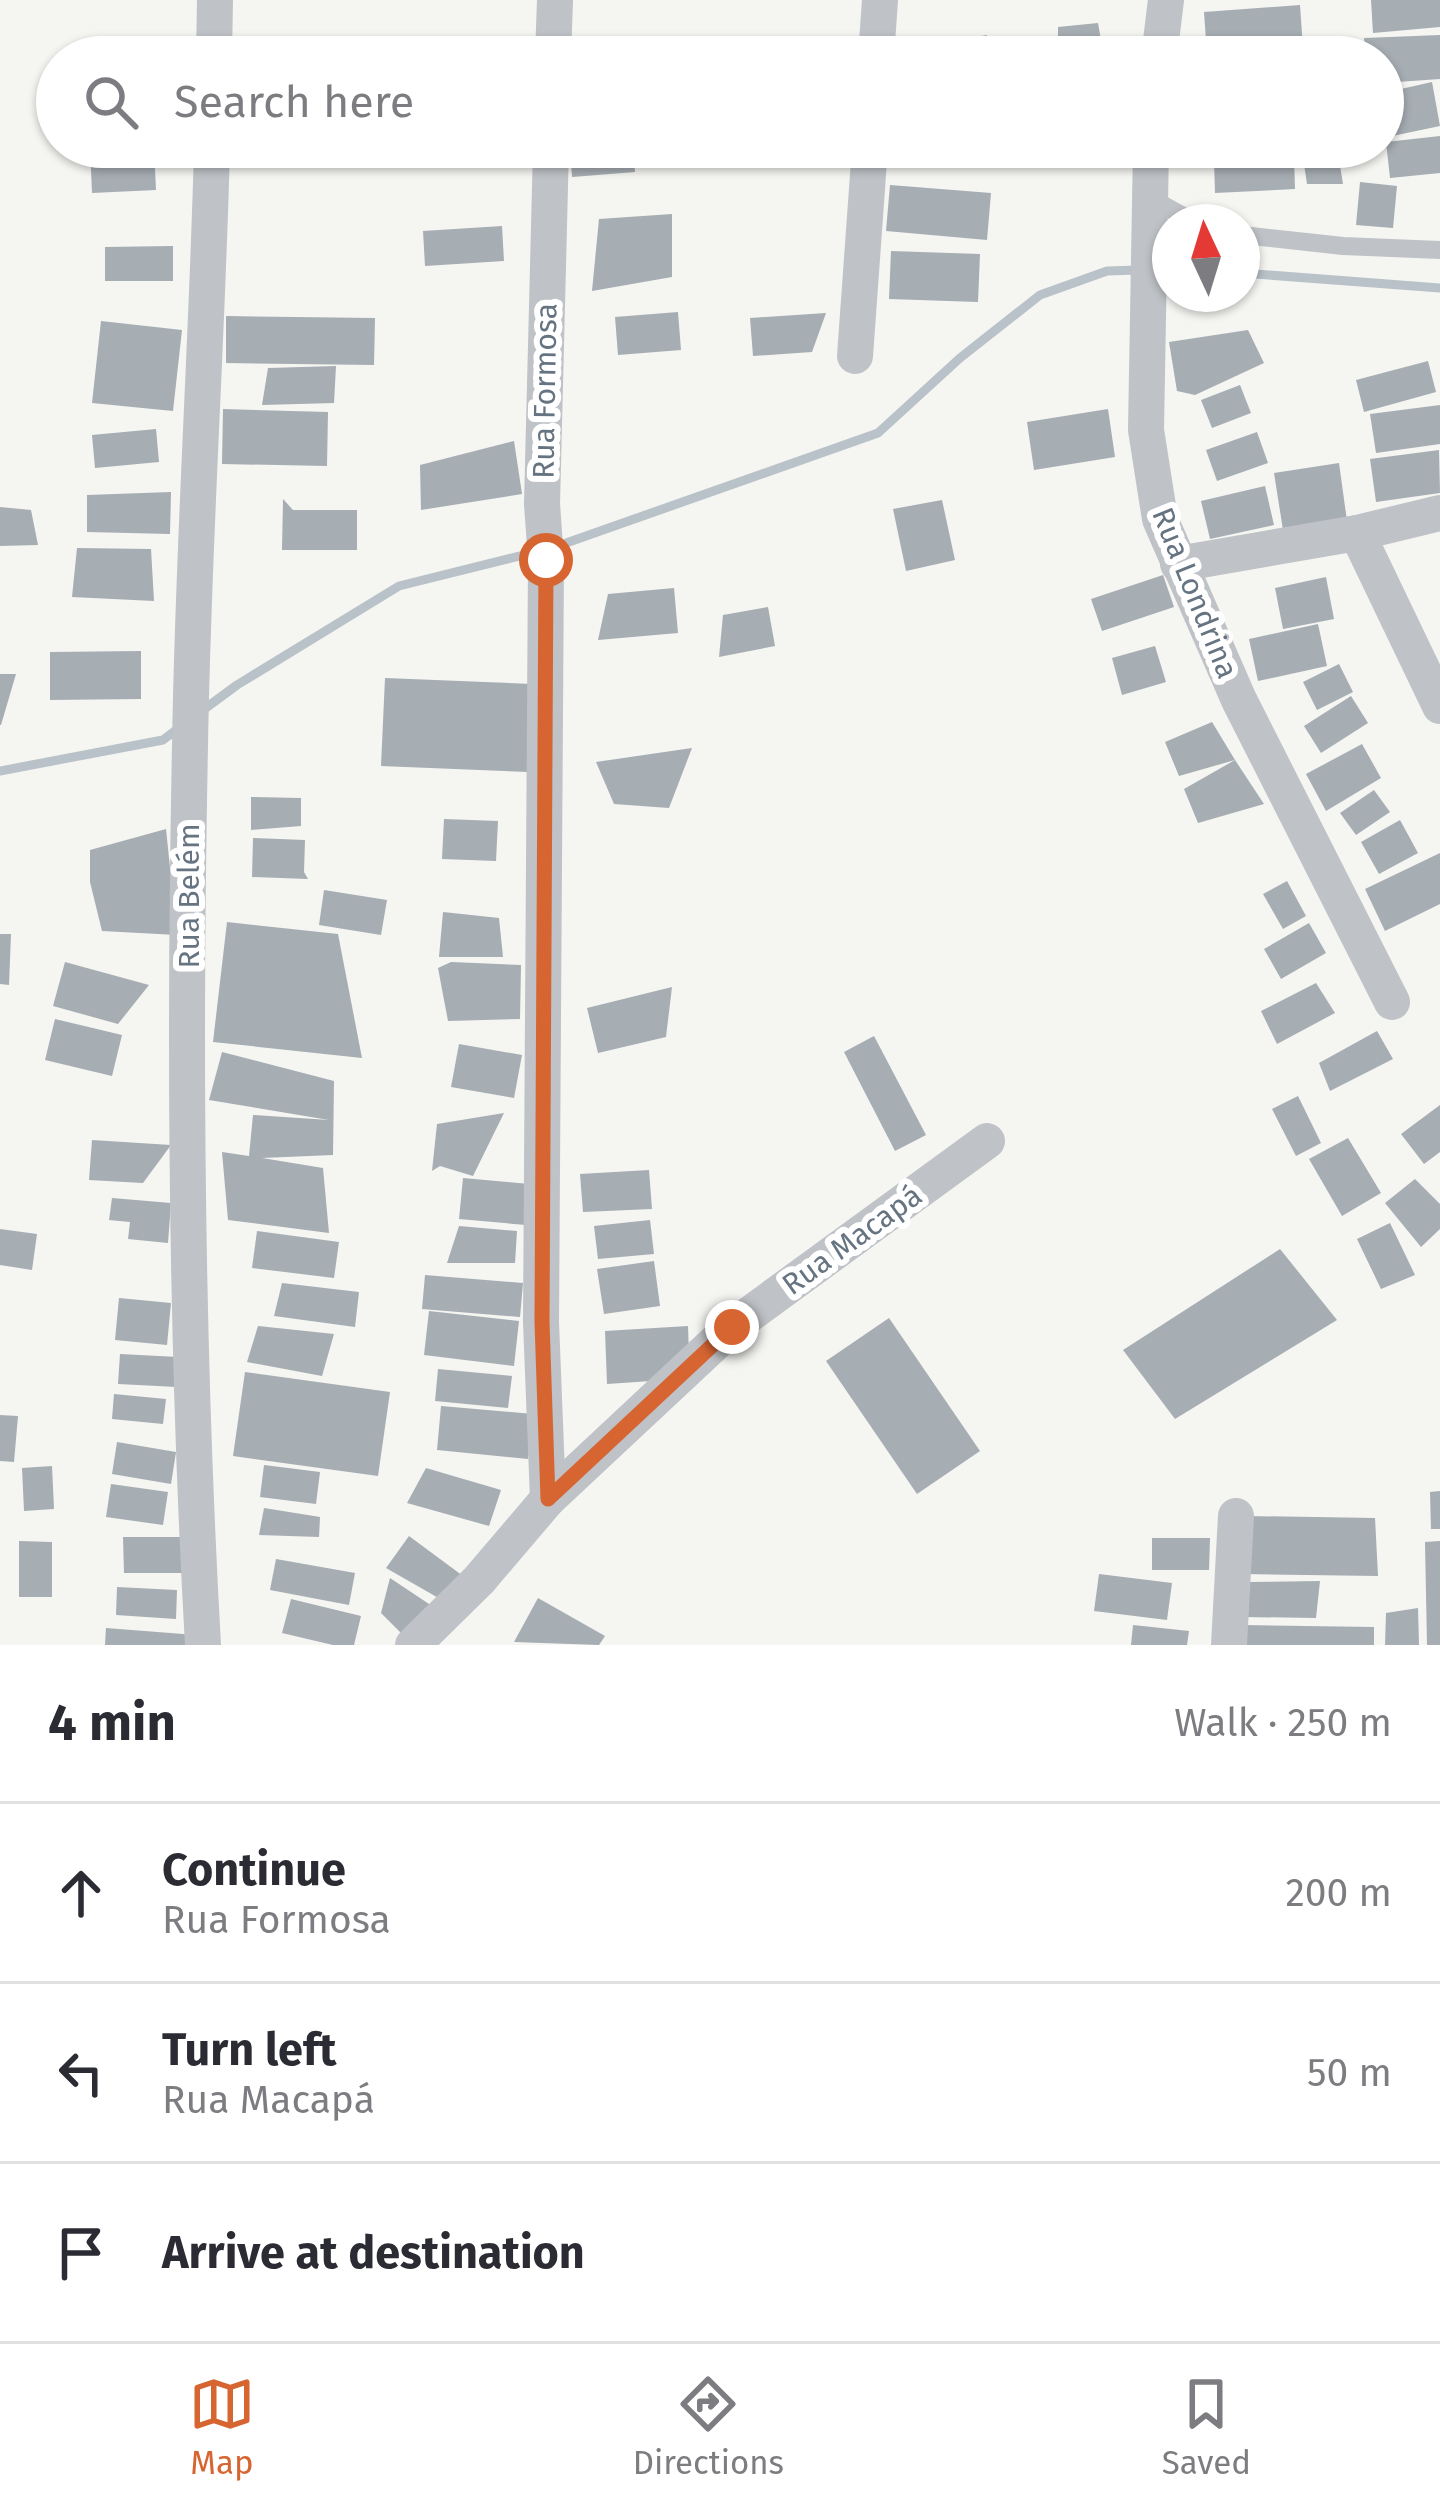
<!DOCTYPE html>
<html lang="en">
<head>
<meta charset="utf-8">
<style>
  body { margin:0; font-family:"Fira Sans",sans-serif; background:#f2f2f3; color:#2b2b33 }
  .compass { position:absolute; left:1152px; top:204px; width:108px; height:108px; border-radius:50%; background:#fff; box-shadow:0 3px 9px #0004; rotate:356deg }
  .stop { position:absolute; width:36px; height:36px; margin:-27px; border:9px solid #d66531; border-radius:50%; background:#fff }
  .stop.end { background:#d66531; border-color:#fff; box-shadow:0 3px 12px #0008 }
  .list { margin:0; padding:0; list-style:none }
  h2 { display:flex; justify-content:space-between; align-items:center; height:156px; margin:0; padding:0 48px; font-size:51px }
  h2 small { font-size:39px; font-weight:400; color:#7c7c81 }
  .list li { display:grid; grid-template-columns:78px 1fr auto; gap:36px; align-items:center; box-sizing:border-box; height:180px; padding:0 48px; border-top:3px solid #e1e1e2 }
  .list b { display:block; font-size:45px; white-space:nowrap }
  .list p { margin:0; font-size:39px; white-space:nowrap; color:#7c7c81 }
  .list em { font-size:39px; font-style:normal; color:#7c7c81 }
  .icon { flex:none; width:66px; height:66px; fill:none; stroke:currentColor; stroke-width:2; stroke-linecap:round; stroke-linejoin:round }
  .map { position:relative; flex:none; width:1440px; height:1645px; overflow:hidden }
  .search { position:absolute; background:#fff; box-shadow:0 3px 9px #0004; left:36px; right:36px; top:36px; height:132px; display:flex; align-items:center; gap:30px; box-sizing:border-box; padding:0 42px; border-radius:66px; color:#7c7c81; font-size:45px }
  .sheet { height:696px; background:#fff }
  nav { display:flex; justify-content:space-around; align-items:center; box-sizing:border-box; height:168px; border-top:3px solid #e1e1e2; background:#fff; font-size:33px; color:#7c7c81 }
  nav a { display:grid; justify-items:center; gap:6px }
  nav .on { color:#d66531 }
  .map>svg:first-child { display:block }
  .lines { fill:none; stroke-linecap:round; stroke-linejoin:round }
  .stream { stroke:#b9c2c8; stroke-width:9 }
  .building { fill:#a6adb3 }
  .service { stroke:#bfc2c6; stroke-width:18 }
  .minor { stroke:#bfc2c6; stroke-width:36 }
  .route { stroke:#d66531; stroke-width:15 }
  .labels { text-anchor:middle; stroke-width:12; stroke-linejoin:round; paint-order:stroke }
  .street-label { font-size:30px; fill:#667381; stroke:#fff }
</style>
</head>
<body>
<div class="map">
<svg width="1440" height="1645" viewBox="0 0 1440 1645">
  <rect width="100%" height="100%" fill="#f5f5f2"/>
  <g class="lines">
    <!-- stream -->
    <g class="stream">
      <path d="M1242,273L1440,288"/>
      <path d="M552,548L878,433L960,358L1040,295L1107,271L1138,270"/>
      <path d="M203,710L237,685L399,586L536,552"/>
      <path d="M0,771L163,740L180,727"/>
    </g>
  </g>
  <!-- building -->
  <g class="building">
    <path d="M1371,0H1440V27L1373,33Z"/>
    <path d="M1300,5L1303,48L1207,55L1204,12Z"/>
    <path d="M1098,23L1104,57H1058V27Z"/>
    <path d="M987,35L981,57H922L920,47Z"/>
    <path d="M1440,35V79L1383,83V57H1366L1364,38Z"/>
    <path d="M589,37L764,38L763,57H589Z"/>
    <path d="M357,38L358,57H258L257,47Z"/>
    <path d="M439,39L440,57H377L376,44Z"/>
    <path d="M1432,82L1440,126L1383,138V93Z"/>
    <path d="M1440,136V173L1390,178L1386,142Z"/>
    <path d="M90,147H154L156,190L92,193Z"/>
    <path d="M570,147H633L635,172L572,177Z"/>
    <path d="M1252,147H1337L1343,184H1307L1302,151L1253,154Z"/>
    <path d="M1294,157L1295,189L1215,193L1214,161Z"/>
    <path d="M1360,182L1397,186L1393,228L1356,225Z"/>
    <path d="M890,185L991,193L987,240L886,231Z"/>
    <path d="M672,214V277L592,291L599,219Z"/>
    <path d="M502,226L504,261L425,266L423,231Z"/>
    <path d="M173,246V281H105V247Z"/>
    <path d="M891,251L980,254L978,302L889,299Z"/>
    <path d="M678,312L681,350L618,355L615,317Z"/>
    <path d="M826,313L812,352L753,356L750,318Z"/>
    <path d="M226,316L375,318L374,365L226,363Z"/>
    <path d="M101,321L182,330L173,411L92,403Z"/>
    <path d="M1248,330L1264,363L1195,395L1177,391L1169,342Z"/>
    <path d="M1428,361L1436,392L1364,412L1356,380Z"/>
    <path d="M336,366L334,403L262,405L268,368Z"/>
    <path d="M1240,385L1251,413L1212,428L1201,400Z"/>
    <path d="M1440,405V444L1376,453L1370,414Z"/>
    <path d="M223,409L328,412L327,466L222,464Z"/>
    <path d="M1108,409L1115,457L1034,470L1027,422Z"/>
    <path d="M156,429L159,462L95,468L92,435Z"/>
    <path d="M1257,432L1268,463L1217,481L1206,450Z"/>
    <path d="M514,441L522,494L421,510L420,465Z"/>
    <path d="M1439,450L1440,493L1376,502L1370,459Z"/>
    <path d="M1339,463L1347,521L1283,530L1274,473Z"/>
    <path d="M1265,486L1274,525L1210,539L1201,501Z"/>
    <path d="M171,492L170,534L87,532V495Z"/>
    <path d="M283,499L293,510H357V550H282Z"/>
    <path d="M942,500L955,560L906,571L893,509Z"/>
    <path d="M0,507L31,510L38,545L0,546Z"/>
    <path d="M77,548L151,549L154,601L72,597Z"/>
    <path d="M1163,575L1174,607L1102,631L1091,599Z"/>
    <path d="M1326,577L1334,619L1283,629L1275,588Z"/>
    <path d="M674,588L678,633L598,640L608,594Z"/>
    <path d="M768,607L775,646L719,657L723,615Z"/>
    <path d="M1318,624L1327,666L1258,681L1249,639Z"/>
    <path d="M1155,646L1166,682L1122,695L1112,658Z"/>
    <path d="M141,651V699L50,700V652Z"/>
    <path d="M1339,664L1353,692L1317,710L1303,682Z"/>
    <path d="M0,674H16L1,725H0Z"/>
    <path d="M385,678L532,684L528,772L381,766Z"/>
    <path d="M1351,696L1368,723L1321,753L1304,726Z"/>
    <path d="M1212,722L1235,760L1179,776L1165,742Z"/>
    <path d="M1362,744L1381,778L1326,811L1306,774Z"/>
    <path d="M692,748L669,808L614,804L596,762Z"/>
    <path d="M1235,760L1264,804L1198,823L1184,789Z"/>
    <path d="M1374,790L1390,812L1356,835L1340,813Z"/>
    <path d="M251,797L301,798V826L251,830Z"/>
    <path d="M444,819L498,821L496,861L442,859Z"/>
    <path d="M1400,820L1418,853L1379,874L1361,842Z"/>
    <path d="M166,829L177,935L102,931L90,882V850Z"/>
    <path d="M253,838L305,840L304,872L308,879L252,877Z"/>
    <path d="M1440,853V904L1385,931L1365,889Z"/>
    <path d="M1287,881L1306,916L1283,929L1263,894Z"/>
    <path d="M324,890L387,900L381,935L319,925Z"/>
    <path d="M443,912L499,918L503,957H439Z"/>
    <path d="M227,922L338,934L362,1058L213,1042Z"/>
    <path d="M1309,923L1326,953L1281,979L1264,949Z"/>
    <path d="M0,934H11L9,985L0,984Z"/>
    <path d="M65,962L149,985L118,1024L53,1006Z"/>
    <path d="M451,962L521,965L520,1019L448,1021L438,968Z"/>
    <path d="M1316,983L1335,1013L1277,1044L1261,1011Z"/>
    <path d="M672,987L666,1037L598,1053L587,1008Z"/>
    <path d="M55,1019L122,1035L112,1076L45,1060Z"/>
    <path d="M1377,1031L1393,1059L1330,1091L1319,1063Z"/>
    <path d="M874,1036L926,1135L895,1151L844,1052Z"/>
    <path d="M459,1044L522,1055L514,1098L451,1087Z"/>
    <path d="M222,1052L334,1081L333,1155L262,1158L323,1168L329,1233L228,1220L222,1152L249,1156L253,1115L329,1120L209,1100Z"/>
    <path d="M1298,1096L1321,1143L1296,1156L1272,1109Z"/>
    <path d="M1440,1105V1152L1424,1164L1401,1134Z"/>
    <path d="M504,1113L473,1176L440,1166L432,1171L437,1124Z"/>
    <path d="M1348,1138L1381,1193L1342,1216L1309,1159Z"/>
    <path d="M92,1140L171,1145L143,1183L89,1180Z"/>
    <path d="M649,1170L652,1209L583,1212L580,1174Z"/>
    <path d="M463,1178L529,1184L526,1225L459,1219Z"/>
    <path d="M1415,1179L1440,1204V1229L1421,1247L1385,1203Z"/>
    <path d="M112,1198L171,1203L168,1243L128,1239L130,1222L109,1220Z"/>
    <path d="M650,1220L654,1254L598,1259L594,1226Z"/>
    <path d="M1390,1223L1415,1275L1381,1289L1357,1239Z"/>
    <path d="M459,1226L517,1231L515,1263H447Z"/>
    <path d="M0,1229L37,1234L32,1270L0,1265Z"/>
    <path d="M257,1231L339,1242L334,1278L252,1268Z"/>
    <path d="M1280,1249L1337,1320L1175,1419L1123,1350Z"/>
    <path d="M654,1261L660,1306L604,1314L597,1269Z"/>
    <path d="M425,1275L523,1283L520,1317L422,1309Z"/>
    <path d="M282,1283L359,1292L355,1327L274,1316Z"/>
    <path d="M119,1298L171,1303L167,1345L115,1340Z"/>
    <path d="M429,1311L519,1321L514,1366L424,1355Z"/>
    <path d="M889,1318L980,1451L917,1494L826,1361Z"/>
    <path d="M258,1326L334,1334L322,1376L247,1362Z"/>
    <path d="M688,1326L689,1354L666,1380L607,1384L605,1331Z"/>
    <path d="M120,1354L178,1357L177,1387L118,1384Z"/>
    <path d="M438,1369L512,1376L508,1408L435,1401Z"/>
    <path d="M245,1372L390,1392L378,1476L233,1456Z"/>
    <path d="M114,1394L166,1399L163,1424L112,1419Z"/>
    <path d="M441,1406L533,1414L528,1459L437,1450Z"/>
    <path d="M0,1415L18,1416L14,1462L0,1461Z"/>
    <path d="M117,1442L176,1452L171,1484L112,1474Z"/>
    <path d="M264,1465L320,1472L316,1504L260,1497Z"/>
    <path d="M52,1466L54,1509L24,1511L22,1468Z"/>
    <path d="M426,1468L501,1490L489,1526L407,1503Z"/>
    <path d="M111,1484L168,1492L163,1525L106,1517Z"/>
    <path d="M1440,1491V1529H1431L1430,1492Z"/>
    <path d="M264,1508L320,1517L319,1537L259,1535Z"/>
    <path d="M1246,1516L1375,1518L1378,1576L1245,1574Z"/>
    <path d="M409,1536L463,1576L442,1600L386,1568Z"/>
    <path d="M123,1537H181L182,1573H124Z"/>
    <path d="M1152,1538H1210L1209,1570H1152Z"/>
    <path d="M19,1541L52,1542V1597H19Z"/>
    <path d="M1440,1541V1645H1427L1425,1542Z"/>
    <path d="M276,1559L355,1573L349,1605L270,1590Z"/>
    <path d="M1099,1574L1172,1583L1167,1620L1094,1611Z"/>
    <path d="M390,1578L438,1610L412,1644L381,1613Z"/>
    <path d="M1320,1581L1316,1618L1243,1617L1245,1582Z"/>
    <path d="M117,1587L177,1590L176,1619L116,1615Z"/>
    <path d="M538,1598L605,1636L599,1645L514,1642Z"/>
    <path d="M291,1599L361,1616L354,1645H333L282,1633Z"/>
    <path d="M1418,1608L1419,1645H1385L1386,1613Z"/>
    <path d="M1133,1625L1189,1631L1187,1645H1131Z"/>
    <path d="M1243,1625L1374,1627V1645H1242Z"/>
    <path d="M106,1628L196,1635V1645H105Z"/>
  </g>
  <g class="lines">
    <!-- service -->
    <g class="service">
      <path d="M1152,199L1194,222"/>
      <path d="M1242,235L1343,246L1440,250"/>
    </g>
    <!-- minor -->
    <g class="minor">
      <path d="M214,57L215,0"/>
      <path d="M553,57L555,0"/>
      <path d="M876,57L880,0"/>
      <path d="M1159,57L1166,0"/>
      <path d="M1151,147L1146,430L1160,519L1239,700L1392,1002"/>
      <path d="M855,356L870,147"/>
      <path d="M1357,533L1440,706"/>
      <path d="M1178,564L1357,533L1440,513"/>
      <path d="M548,1499L541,1322L546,560L542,504L551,147"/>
      <path d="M203,1645C186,1346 184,1046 190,746C193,546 207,347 212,147"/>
      <path d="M413,1645L479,1580L548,1499L732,1327L987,1141"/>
      <path d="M1229,1645L1236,1516"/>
    </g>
  </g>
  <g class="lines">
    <!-- route -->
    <path class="route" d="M546,560L542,1322L548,1499L732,1327"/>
  </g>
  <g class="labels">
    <!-- street labels -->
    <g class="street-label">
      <text transform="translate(545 391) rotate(-89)" y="10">Rua Formosa</text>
      <text transform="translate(1195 593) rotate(68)" y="10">Rua Londrina</text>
      <text transform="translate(189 896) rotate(-90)" y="10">Rua Belém</text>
      <text transform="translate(852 1240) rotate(-36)" y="10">Rua Macapá</text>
    </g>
  </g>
</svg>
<svg class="compass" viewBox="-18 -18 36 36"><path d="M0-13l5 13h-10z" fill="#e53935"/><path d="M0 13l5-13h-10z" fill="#7c7c81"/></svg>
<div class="stop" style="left:546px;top:560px"></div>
<div class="stop end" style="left:732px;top:1327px"></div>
<div class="search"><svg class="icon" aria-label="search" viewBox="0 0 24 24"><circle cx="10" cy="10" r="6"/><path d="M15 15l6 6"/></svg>Search here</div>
</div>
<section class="sheet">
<h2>4 min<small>Walk · 250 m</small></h2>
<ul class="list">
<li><svg class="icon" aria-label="ahead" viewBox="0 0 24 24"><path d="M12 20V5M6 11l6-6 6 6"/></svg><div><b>Continue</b><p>Rua Formosa</p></div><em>200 m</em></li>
<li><svg class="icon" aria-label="left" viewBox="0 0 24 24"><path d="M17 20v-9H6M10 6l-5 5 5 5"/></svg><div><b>Turn left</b><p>Rua Macapá</p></div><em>50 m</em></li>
<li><svg class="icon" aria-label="arrive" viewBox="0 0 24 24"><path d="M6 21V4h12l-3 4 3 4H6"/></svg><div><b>Arrive at destination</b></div></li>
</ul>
</section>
<nav>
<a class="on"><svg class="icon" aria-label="map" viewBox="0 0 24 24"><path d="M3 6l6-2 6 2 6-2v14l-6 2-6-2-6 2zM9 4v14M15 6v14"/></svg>Map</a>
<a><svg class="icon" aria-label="directions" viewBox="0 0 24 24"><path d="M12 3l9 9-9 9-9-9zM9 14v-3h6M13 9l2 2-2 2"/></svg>Directions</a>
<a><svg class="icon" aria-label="saved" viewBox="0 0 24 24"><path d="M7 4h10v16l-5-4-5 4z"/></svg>Saved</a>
</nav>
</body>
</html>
